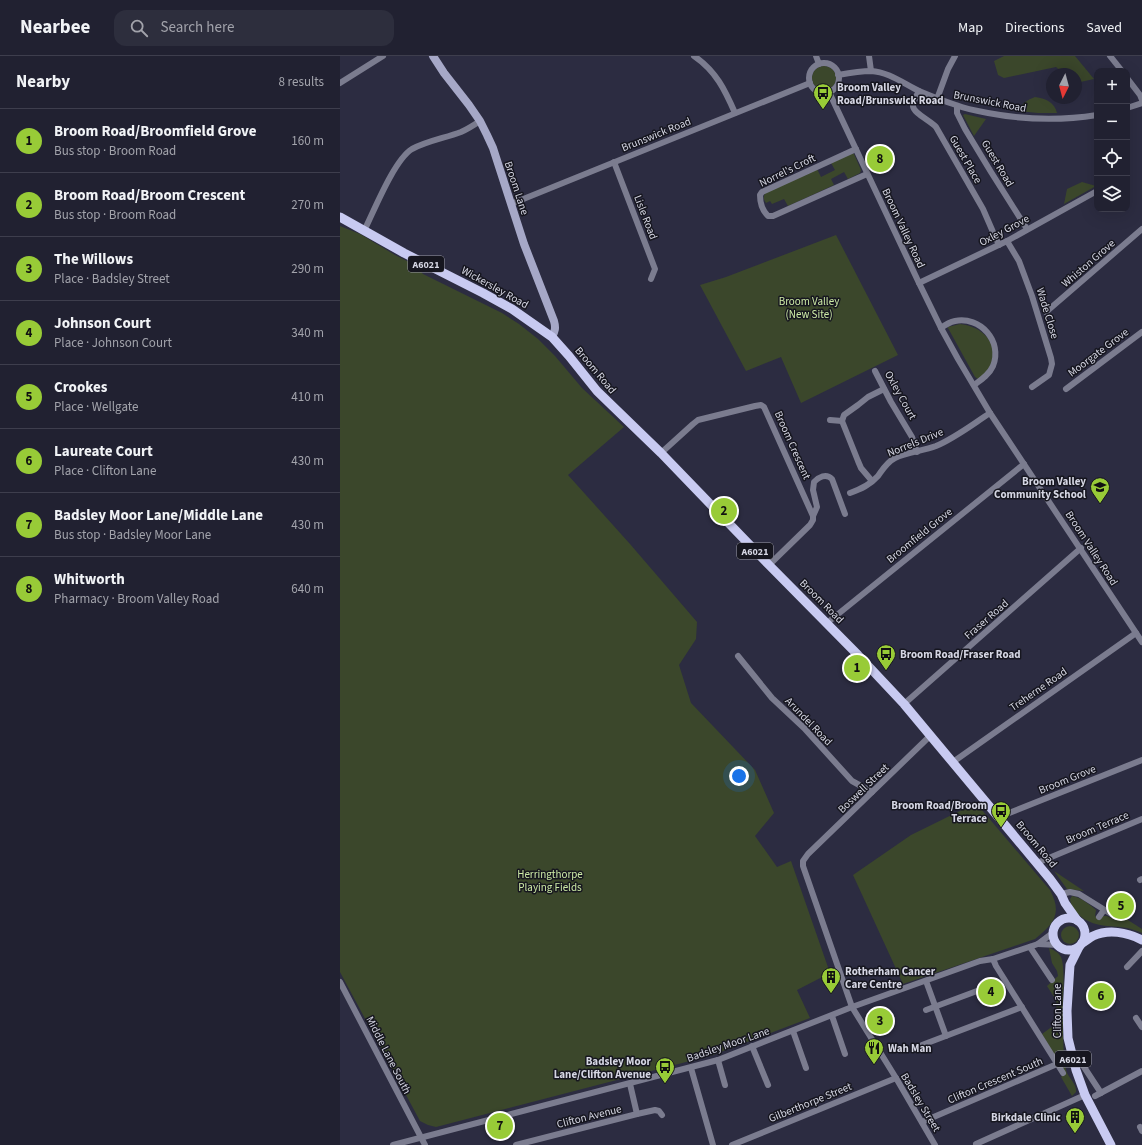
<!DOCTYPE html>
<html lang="en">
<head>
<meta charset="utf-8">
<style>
  body { margin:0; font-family:"Source Sans 3",sans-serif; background:#2d2e3d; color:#f1f3f6 }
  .controls { position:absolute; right:12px; top:12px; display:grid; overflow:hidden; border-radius:8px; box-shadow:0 4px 16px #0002 }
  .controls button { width:36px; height:36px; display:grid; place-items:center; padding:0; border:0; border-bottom:1px solid #3e3e4d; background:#212131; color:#f1f3f6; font:20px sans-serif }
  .compass { position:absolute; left:706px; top:12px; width:36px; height:36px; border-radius:50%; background:#212131; box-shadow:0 4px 16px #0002; rotate:186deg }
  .you { position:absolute; left:399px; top:720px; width:14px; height:14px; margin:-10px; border:3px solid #fff; border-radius:50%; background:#1a73e8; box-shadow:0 0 0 6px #1a73e833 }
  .badge { display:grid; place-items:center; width:26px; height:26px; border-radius:50%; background:#98cb37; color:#111; font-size:13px; font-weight:700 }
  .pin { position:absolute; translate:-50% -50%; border:2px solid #fff; box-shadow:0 1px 4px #0006 }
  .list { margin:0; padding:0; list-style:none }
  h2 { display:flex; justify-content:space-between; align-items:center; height:52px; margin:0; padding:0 16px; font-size:17px }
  h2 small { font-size:13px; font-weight:400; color:#a2a3ab }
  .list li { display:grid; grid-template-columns:26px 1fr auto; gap:12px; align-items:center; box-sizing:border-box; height:64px; padding:0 16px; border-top:1px solid #3e3e4d }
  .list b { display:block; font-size:15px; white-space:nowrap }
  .list p { margin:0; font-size:13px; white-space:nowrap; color:#a2a3ab }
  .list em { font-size:13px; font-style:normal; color:#a2a3ab }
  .icon { flex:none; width:22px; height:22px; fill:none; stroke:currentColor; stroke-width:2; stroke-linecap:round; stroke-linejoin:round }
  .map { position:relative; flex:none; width:802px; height:1089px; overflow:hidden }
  header { display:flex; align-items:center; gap:24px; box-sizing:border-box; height:56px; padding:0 20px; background:#212131; border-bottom:1px solid #3e3e4d }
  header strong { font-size:19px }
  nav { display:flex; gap:22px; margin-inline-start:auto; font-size:14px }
  .search { width:280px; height:36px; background:#2d2e3d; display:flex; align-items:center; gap:10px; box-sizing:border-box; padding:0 14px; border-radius:12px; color:#a2a3ab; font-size:15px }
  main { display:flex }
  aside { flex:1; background:#212131 }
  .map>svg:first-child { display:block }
  .green { fill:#3b472b }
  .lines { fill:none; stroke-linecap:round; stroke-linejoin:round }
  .street { stroke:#7b7c8f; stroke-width:6 }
  .secondary { stroke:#a6a8c7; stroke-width:8 }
  .primary { stroke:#c8caf1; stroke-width:9 }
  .labels { text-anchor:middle; stroke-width:3; stroke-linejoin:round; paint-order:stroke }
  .shield { fill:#16161f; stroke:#9c9ca8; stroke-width:1 }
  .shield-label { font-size:10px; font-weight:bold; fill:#d5d6e3 }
  .poi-label { font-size:11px; font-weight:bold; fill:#d5d6e3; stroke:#16161f; text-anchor:start }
  .street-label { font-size:11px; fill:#d5d6e3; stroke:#16161f }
  .park-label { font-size:11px; fill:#cdeaa6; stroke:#16161f }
</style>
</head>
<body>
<header>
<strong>Nearbee</strong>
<div class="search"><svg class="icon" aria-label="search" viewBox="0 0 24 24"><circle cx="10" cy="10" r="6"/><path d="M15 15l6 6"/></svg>Search here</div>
<nav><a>Map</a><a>Directions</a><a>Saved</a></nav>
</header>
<main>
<aside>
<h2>Nearby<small>8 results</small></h2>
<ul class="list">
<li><span class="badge">1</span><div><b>Broom Road/Broomfield Grove</b><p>Bus stop · Broom Road</p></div><em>160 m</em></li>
<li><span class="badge">2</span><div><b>Broom Road/Broom Crescent</b><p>Bus stop · Broom Road</p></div><em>270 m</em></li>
<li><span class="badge">3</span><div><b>The Willows</b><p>Place · Badsley Street</p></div><em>290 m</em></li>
<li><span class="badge">4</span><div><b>Johnson Court</b><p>Place · Johnson Court</p></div><em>340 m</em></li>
<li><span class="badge">5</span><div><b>Crookes</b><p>Place · Wellgate</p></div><em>410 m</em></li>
<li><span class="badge">6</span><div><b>Laureate Court</b><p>Place · Clifton Lane</p></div><em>430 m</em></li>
<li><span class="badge">7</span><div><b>Badsley Moor Lane/Middle Lane</b><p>Bus stop · Badsley Moor Lane</p></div><em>430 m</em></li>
<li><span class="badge">8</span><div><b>Whitworth</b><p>Pharmacy · Broom Valley Road</p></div><em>640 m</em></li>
</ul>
</aside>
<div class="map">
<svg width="802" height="1089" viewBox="0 0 802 1089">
  <rect width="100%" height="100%" fill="#2c2c41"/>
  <!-- green -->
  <g class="green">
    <path d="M664,0H735L754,23L736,27V18H724L716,11L664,22L658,19L654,5Z"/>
    <circle cx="484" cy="22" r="12"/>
    <path d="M695,41C707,43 714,46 717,57H698L678,55C682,47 687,44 695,41Z"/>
    <path d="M625,58L646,63L634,80L623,59Z"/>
    <path d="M512,97L514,98L521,114L520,117L508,123L504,116L491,123L494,129L448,150L444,143L432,148L430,145L426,147C423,143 423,140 426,136L477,113L481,121L495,114L491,107Z"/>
    <path d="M742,126L756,130L724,148L727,133Z"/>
    <path d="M0,170L20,178L55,199L75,209L83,218L162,257L179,268L198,283L215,300L242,332L284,371L228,419L290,488L357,566L356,583L339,609L351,647L415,714L434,757L415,780L437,811L451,805L490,917L457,934L470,962L373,999L96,1071L88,1069L80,1065L0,916Z"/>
    <path d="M496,179L558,299L461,347L441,301L406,315L360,229L386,221Z"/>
    <path d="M620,268C653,272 666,303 638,323L635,321L608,272V271Z"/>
    <path d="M636,747L710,834C722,857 715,867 695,883L563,928L513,819L571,779Z"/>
    <path d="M714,815L744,835L727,833Z"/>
    <path d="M732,840C741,841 750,849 756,854L755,860L760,863L762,860H767L776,864L780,859L802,873V877C797,875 792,873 787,872C769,869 754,872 739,859C734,854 731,850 730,843Z"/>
    <circle cx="730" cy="879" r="9"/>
    <path d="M709,892C714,894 718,896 721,901C726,913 722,948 723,962C723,976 723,1005 727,1017C730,1023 737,1029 736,1036L732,1040L721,1021L725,1017L702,978L717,967L716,944L707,930L718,920L717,915L712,907Z"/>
  </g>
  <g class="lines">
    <!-- street -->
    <g class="street">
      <path d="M354,0C376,15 385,34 395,57"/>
      <path d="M476,0L479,8"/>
      <path d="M529,0L531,15"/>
      <path d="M770,0L782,15"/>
      <circle cx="484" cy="22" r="15"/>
      <path d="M498,19C509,17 521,15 531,15C549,16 564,28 579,35C591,40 603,45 616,49C626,53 637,55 648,57C685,64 720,65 757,59"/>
      <path d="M787,22L800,39L802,44"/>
      <path d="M0,27L43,0"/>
      <path d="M579,35C577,39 573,45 573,50C573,57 591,65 596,71L643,153L653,176L659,189"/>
      <path d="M489,36L579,227L601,272L618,303L650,357L802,586"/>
      <path d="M597,43L608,13L615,0"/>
      <path d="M617,50V57L625,73L651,116L687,173"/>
      <path d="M787,52L802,47"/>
      <path d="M516,93L422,136L420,139C420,147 422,154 428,160H433L527,118"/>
      <path d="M787,95V99"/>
      <path d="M274,106L315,213L311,223"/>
      <path d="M171,148L470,27"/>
      <path d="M24,175C34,155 54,104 72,93C87,85 105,82 121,76C128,73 134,69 140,65"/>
      <path d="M667,185L679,205L692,240L711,302L712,308L709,319L692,331"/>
      <path d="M579,227L667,185L757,135"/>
      <path d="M706,256L802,173"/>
      <path d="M601,272C605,269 610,266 615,265C640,260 663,285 653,310C649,319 641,324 634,329"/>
      <path d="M535,315L551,346L572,381L577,396"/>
      <path d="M726,333L802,276"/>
      <path d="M490,364L502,365"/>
      <path d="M321,397L353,368L358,364L415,350L421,349L424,351L473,460V464L470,469L429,509"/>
      <path d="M532,425L521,412L518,405L502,365L504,359L518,349L528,341L544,333"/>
      <path d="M510,437C521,433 530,429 538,420C543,413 547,406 555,402C567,396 583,395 596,390C615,382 633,368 650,357"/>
      <path d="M473,460L477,451L473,434L474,426C479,421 486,417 492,423L505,458"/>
      <path d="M487,567L684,408"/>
      <path d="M398,600L432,642L464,672L512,725L532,736"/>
      <path d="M564,648L741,492"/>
      <path d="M591,679L468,798L463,805V810L512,951L556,1022L595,1089"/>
      <path d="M613,706L796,577"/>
      <path d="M659,761L802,704"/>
      <path d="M697,807L802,763"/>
      <path d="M800,824L802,823"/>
      <path d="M721,838L730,836L739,838L776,861"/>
      <path d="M759,861L764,854"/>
      <path d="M698,888L718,889"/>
      <path d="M690,891L712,924"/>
      <path d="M653,903L656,910L723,1017"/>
      <path d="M787,911L802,895"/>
      <path d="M586,925L606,980"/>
      <path d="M0,926L85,1089"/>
      <path d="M586,954L637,935"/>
      <path d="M492,960L505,998"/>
      <path d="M796,962L802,971"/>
      <path d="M453,975L466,1012"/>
      <path d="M582,989L682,951"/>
      <path d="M412,990L428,1029"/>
      <path d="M734,998L744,1011L761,1037"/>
      <path d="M378,1004L385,1029"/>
      <path d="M351,1012L373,1089"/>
      <path d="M755,1040L802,1015"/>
      <path d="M297,1058L315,1054L319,1055L322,1059"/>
      <path d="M582,1066L717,1008"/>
      <path d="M800,1071L802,1075"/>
      <path d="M636,1088L745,1039"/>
      <path d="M53,1089L378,1004L512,951L640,905L653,903L698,888L710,879L714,874"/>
      <path d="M176,1089L297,1058L290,1028"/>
      <path d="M392,1089L556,1022"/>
    </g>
    <!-- secondary -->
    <path class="secondary" d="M93,0L104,17L129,49L140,65L147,79L153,92L184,188L214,265C216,272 215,275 212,281"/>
    <!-- primary -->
    <g class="primary">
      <path d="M0,161L64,197L143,237L172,253L212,281L229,300L257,335L321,397L429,509L518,599L564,648L710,823L721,838L725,847L737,864"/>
      <circle cx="729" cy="878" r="16"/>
      <path d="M742,887C746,885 749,882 753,880C768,873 787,876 802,884"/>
      <path d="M739,891L730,909L727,955L728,982L736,1014L745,1039L771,1089"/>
    </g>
  </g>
  <!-- icons -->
  <defs>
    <g id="bus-pin" transform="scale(1)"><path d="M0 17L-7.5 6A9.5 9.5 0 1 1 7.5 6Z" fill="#98cb37" stroke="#16161f"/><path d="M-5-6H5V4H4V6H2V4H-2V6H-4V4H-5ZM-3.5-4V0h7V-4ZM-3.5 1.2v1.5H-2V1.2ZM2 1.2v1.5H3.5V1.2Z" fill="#111"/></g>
    <g id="school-pin" transform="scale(1)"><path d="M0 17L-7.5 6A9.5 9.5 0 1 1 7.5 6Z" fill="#98cb37" stroke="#16161f"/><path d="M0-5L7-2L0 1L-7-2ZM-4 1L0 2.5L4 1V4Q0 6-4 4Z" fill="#111"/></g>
    <g id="building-pin" transform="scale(1)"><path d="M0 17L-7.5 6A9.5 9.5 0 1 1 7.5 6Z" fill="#98cb37" stroke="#16161f"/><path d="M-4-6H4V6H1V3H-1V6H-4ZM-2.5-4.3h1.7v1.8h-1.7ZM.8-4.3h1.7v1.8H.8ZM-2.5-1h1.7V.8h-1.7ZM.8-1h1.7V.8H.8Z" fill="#111"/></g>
    <g id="restaurant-pin" transform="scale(1)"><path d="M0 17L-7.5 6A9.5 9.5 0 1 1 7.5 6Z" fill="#98cb37" stroke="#16161f"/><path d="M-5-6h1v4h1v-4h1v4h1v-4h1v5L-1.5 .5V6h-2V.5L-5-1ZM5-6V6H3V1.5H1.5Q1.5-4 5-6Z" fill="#111"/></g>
  </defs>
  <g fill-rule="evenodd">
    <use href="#bus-pin" x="483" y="37"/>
    <use href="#school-pin" x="760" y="431"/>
    <use href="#bus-pin" x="546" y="598"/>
    <use href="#bus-pin" x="661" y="755"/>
    <use href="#building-pin" x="491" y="921"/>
    <use href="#restaurant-pin" x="534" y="992"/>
    <use href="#bus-pin" x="325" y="1011"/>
    <use href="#building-pin" x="735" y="1061"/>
  </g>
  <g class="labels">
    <!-- shield labels -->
    <g class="shield">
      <rect x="68" y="200" width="36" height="16" rx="3"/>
      <rect x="397" y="487" width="36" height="16" rx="3"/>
      <rect x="715" y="995" width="36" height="16" rx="3"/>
    </g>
    <g class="shield-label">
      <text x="86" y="212">A6021</text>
      <text x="415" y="499">A6021</text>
      <text x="733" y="1007">A6021</text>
    </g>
    <!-- poi labels -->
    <g class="poi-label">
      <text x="497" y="35">Broom Valley<tspan x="497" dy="13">Road/Brunswick Road</tspan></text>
      <text x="746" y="429" text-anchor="end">Broom Valley<tspan x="746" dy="13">Community School</tspan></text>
      <text x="560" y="602">Broom Road/Fraser Road</text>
      <text x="647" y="753" text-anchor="end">Broom Road/Broom<tspan x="647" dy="13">Terrace</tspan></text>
      <text x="505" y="919">Rotherham Cancer<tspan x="505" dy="13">Care Centre</tspan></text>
      <text x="548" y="996">Wah Man</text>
      <text x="311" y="1009" text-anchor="end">Badsley Moor<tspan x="311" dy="13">Lane/Clifton Avenue</tspan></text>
      <text x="721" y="1065" text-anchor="end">Birkdale Clinic</text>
    </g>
    <!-- street labels -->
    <g class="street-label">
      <text transform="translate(650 45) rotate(11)" y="4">Brunswick Road</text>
      <text transform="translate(316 78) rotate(-22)" y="4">Brunswick Road</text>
      <text transform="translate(626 103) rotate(60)" y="4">Guest Place</text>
      <text transform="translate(658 107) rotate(59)" y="4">Guest Road</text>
      <text transform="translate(447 114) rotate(-26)" y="4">Norrel's Croft</text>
      <text transform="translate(177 132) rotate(72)" y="4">Broom Lane</text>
      <text transform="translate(306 161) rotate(69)" y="4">Lisle Road</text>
      <text transform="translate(564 172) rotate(65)" y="4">Broom Valley Road</text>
      <text transform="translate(664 174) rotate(-28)" y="4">Oxley Grove</text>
      <text transform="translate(748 207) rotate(-41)" y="4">Whiston Grove</text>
      <text transform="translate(155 231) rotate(29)" y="4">Wickersley Road</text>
      <text transform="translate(708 257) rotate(73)" y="4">Wade Close</text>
      <text transform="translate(758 296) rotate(-37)" y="4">Moorgate Grove</text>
      <text transform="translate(256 314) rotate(50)" y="4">Broom Road</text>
      <text transform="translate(561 339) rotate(61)" y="4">Oxley Court</text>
      <text transform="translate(575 386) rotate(-22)" y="4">Norrels Drive</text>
      <text transform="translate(453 389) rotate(66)" y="4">Broom Crescent</text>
      <text transform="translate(579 479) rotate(-39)" y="4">Broomfield Grove</text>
      <text transform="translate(752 492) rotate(57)" y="4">Broom Valley Road</text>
      <text transform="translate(482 545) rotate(45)" y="4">Broom Road</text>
      <text transform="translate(646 563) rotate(-41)" y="4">Fraser Road</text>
      <text transform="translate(698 633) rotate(-35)" y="4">Treherne Road</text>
      <text transform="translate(469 665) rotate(46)" y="4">Arundel Road</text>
      <text transform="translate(727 723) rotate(-22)" y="4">Broom Grove</text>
      <text transform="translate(523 732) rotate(-44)" y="4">Boswell Street</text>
      <text transform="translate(757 771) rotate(-23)" y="4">Broom Terrace</text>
      <text transform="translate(697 788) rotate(50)" y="4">Broom Road</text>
      <text transform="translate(717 955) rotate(-90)" y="4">Clifton Lane</text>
      <text transform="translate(388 988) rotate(-19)" y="4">Badsley Moor Lane</text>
      <text transform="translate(49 999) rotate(63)" y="4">Middle Lane South</text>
      <text transform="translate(655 1024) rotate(-23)" y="4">Clifton Crescent South</text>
      <text transform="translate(470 1046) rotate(-22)" y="4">Gilberthorpe Street</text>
      <text transform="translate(581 1046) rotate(59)" y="4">Badsley Street</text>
      <text transform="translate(249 1060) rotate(-14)" y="4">Clifton Avenue</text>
    </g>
    <!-- park labels -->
    <g class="park-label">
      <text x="469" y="249">Broom Valley<tspan x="469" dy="13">(New Site)</tspan></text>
      <text x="210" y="822">Herringthorpe<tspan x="210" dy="13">Playing Fields</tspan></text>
    </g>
  </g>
</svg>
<div class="controls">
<button>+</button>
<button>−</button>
<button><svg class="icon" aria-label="locate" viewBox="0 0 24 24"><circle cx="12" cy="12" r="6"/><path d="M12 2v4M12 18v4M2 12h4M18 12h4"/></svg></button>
<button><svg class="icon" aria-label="layers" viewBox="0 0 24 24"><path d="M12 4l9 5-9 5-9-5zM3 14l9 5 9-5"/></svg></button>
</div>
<svg class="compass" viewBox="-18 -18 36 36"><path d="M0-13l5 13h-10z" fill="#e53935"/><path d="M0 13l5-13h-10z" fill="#a2a3ab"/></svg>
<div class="you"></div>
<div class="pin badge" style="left:517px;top:612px">1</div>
<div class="pin badge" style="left:384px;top:455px">2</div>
<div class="pin badge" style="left:540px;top:965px">3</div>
<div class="pin badge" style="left:651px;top:936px">4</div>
<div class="pin badge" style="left:781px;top:850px">5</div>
<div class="pin badge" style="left:761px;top:940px">6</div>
<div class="pin badge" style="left:160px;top:1070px">7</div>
<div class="pin badge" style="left:540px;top:103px">8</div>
</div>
</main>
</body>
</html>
